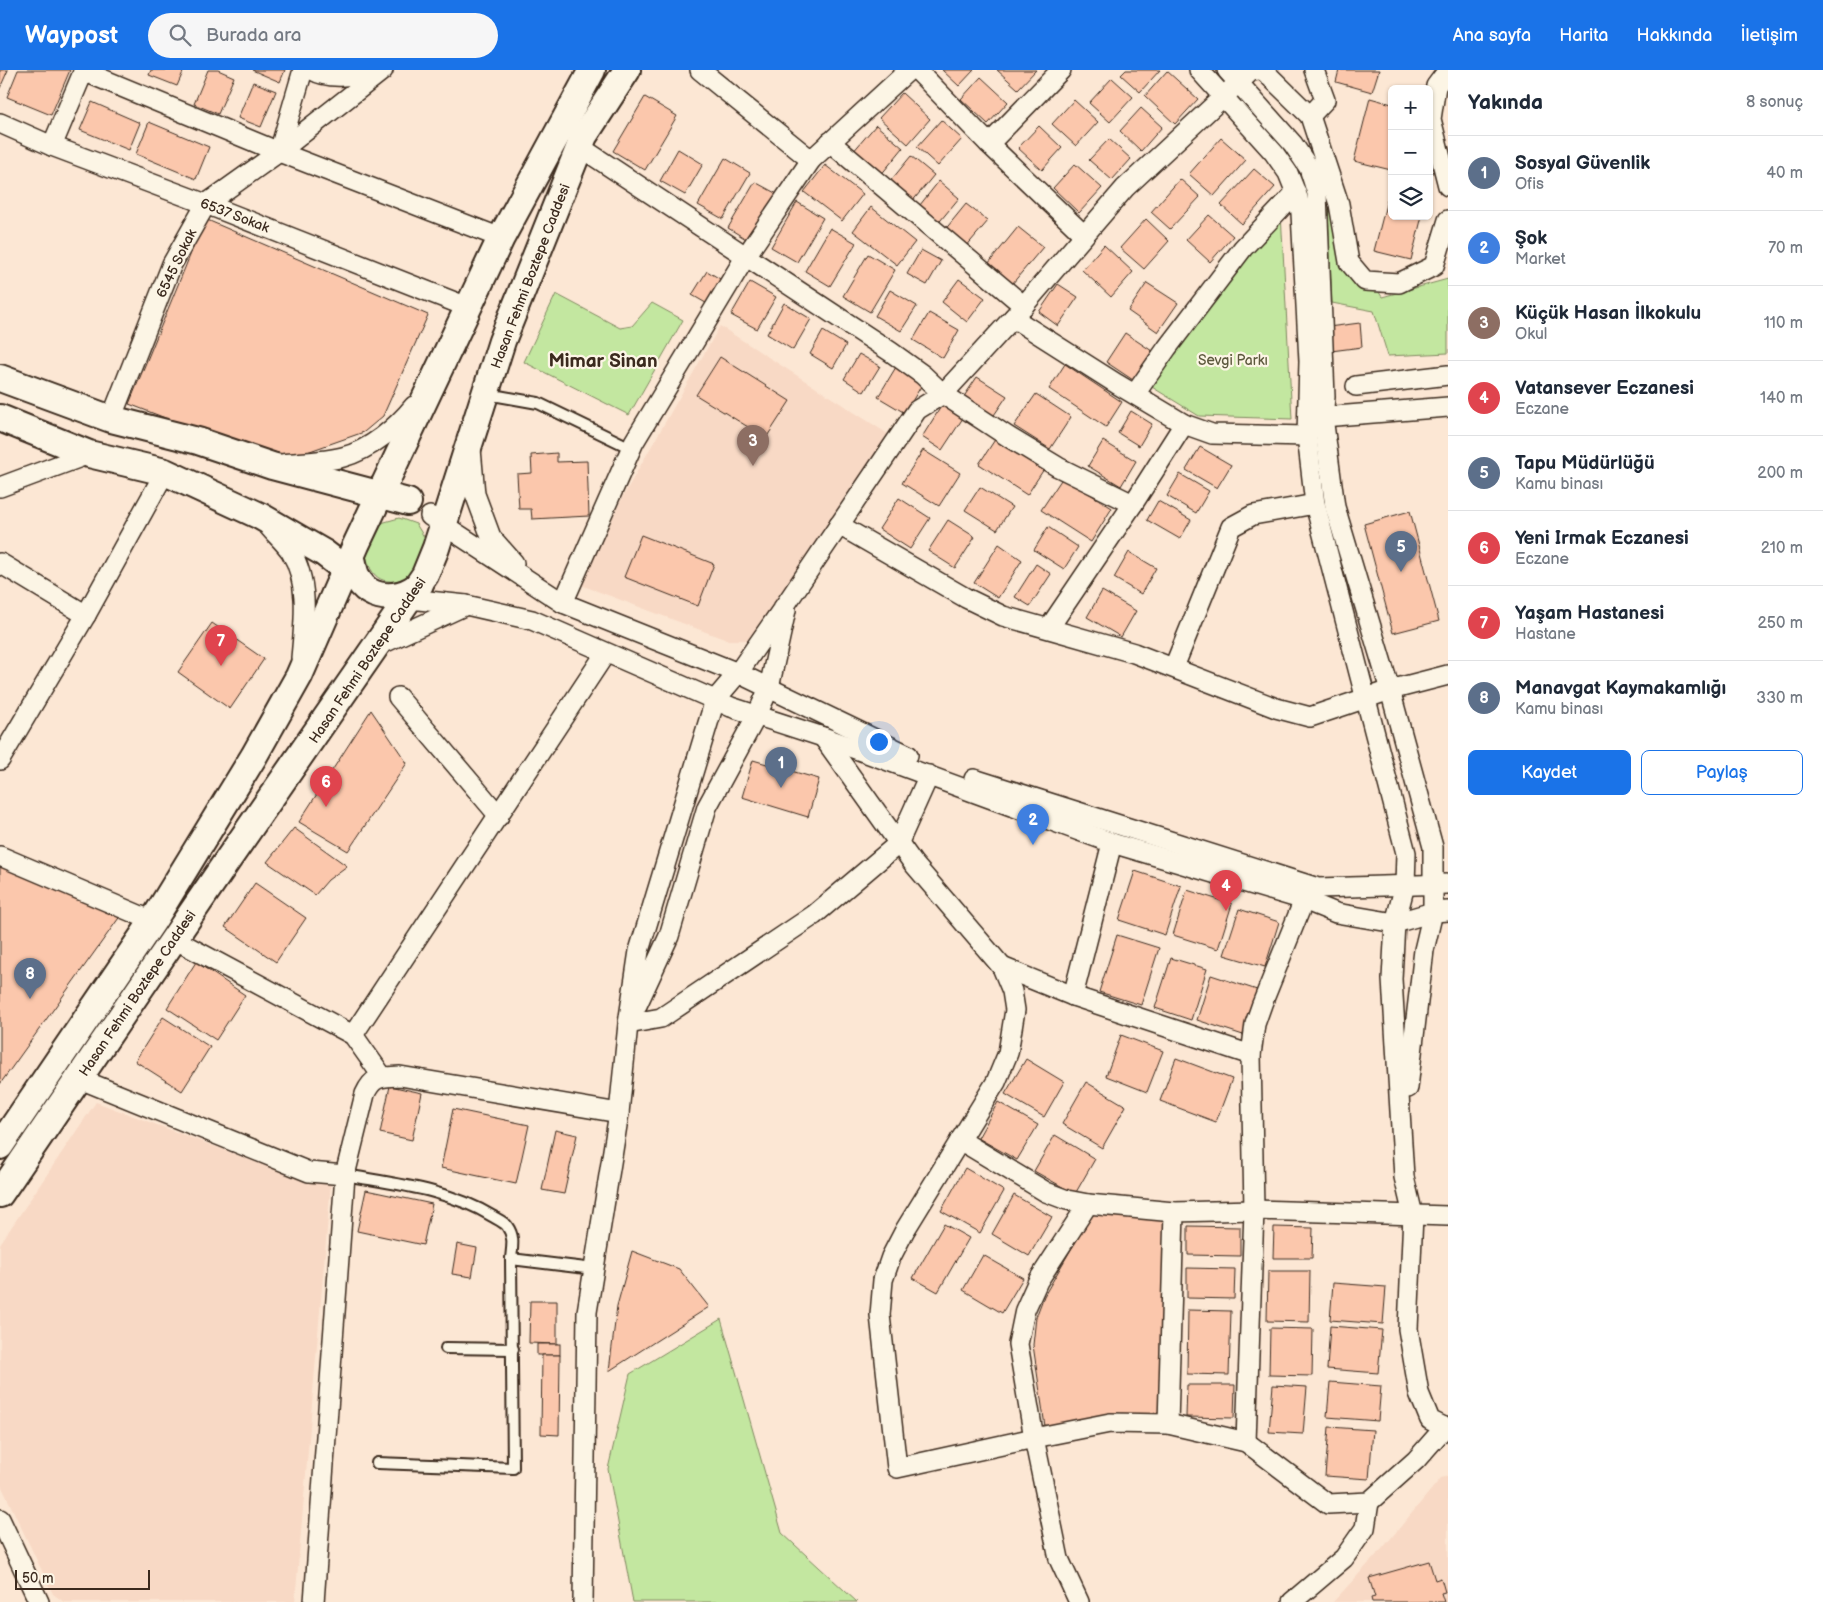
<!DOCTYPE html>
<html lang="tr">
<head>
<meta charset="utf-8">
<style>
  body { margin:0; font-family:"Balsamiq Sans",sans-serif; background:#f6f6f7; color:#1f2937 }
  .controls { position:absolute; right:15px; top:15px; display:grid; overflow:hidden; border-radius:8px; box-shadow:0 1px 4px #0004 }
  .controls button { width:45px; height:45px; display:grid; place-items:center; padding:0; border:0; border-bottom:1px solid #e0e1e3; background:#fff; color:#1f2937; font:25px sans-serif }
  .scale { position:absolute; left:15px; bottom:12px; width:135px; box-sizing:border-box; padding-left:5px; border:2px solid #3b2a1e; border-top:0; font-size:14px; line-height:18px; white-space:nowrap; color:#3b2a1e; -webkit-text-stroke:4px #fcf5e5; paint-order:stroke }
  .you { position:absolute; left:878px; top:671px; width:18px; height:18px; margin:-12px; border:4px solid #fff; border-radius:50%; background:#1a73e8; box-shadow:0 0 0 8px #1a73e833 }
  .badge { display:grid; place-items:center; width:32px; height:32px; border-radius:50%; background:#1a73e8; color:#fff; font-size:16px; font-weight:700 }
  .pin { position:absolute; translate:-50% -41px; filter:drop-shadow(0 1px 2px #0008) }
  .pin::after { content:''; position:absolute; top:26px; width:18px; height:15px; background:inherit; clip-path:polygon(0 0,100% 0,50% 100%) }
  .list { margin:0; padding:0; list-style:none }
  h2 { display:flex; justify-content:space-between; align-items:center; height:65px; margin:0; padding:0 20px; font-size:21px }
  h2 small { font-size:16px; font-weight:400; color:#747a83 }
  .list li { display:grid; grid-template-columns:32px 1fr auto; gap:15px; align-items:center; box-sizing:border-box; height:75px; padding:0 20px; border-top:1px solid #e0e1e3 }
  .list b { display:block; font-size:19px; white-space:nowrap }
  .list p { margin:0; font-size:16px; white-space:nowrap; color:#747a83 }
  .list em { font-size:16px; font-style:normal; color:#747a83 }
  .actions { display:flex; gap:10px; padding:15px 20px }
  .actions a { flex:1; padding:11px 0; border:1px solid #1a73e8; border-radius:8px; text-align:center; font-size:18px; color:#1a73e8 }
  .actions .main { background:#1a73e8; color:#fff }
  .icon { flex:none; width:28px; height:28px; fill:none; stroke:currentColor; stroke-width:2; stroke-linecap:round; stroke-linejoin:round }
  .map { position:relative; flex:none; width:1448px; height:1532px; overflow:hidden }
  header { display:flex; align-items:center; gap:30px; box-sizing:border-box; height:70px; padding:0 25px; background:#1a73e8; color:#fff }
  header strong { font-size:24px }
  nav { display:flex; gap:28px; margin-inline-start:auto; font-size:18px }
  .search { width:350px; height:45px; background:#f6f6f7; display:flex; align-items:center; gap:12px; box-sizing:border-box; padding:0 18px; border-radius:28px; color:#747a83; font-size:19px }
  main { display:flex }
  aside { flex:1; background:#fff }
  .map>svg:first-child { display:block }
  .built { fill:#f8d9c5 }
  .green { fill:#c3e7a0; stroke:#7f885f }
  .building { fill:#fbc7ac; stroke:#3b2a1e }
  .lines { fill:none; stroke-linecap:round; stroke-linejoin:round }
  .lane-casing { stroke:#3b2a1e; stroke-width:14 }
  .street-casing { stroke:#3b2a1e; stroke-width:22 }
  .secondary-casing { stroke:#3b2a1e; stroke-width:30 }
  .lane { stroke:#fcf5e5; stroke-width:10 }
  .street { stroke:#fcf5e5; stroke-width:19 }
  .secondary { stroke:#fcf5e5; stroke-width:26 }
  .labels { text-anchor:middle; stroke-width:4.5; stroke-linejoin:round; paint-order:stroke }
  .street-label { font-size:14px; fill:#3b2a1e; stroke:#fcf5e5 }
  .park-label { font-size:14px; fill:#5d593e; stroke:#fcf5e5 }
  .district-label { font-size:19px; font-weight:bold; fill:#3b2a1e; stroke:#fcf5e5 }
</style>
</head>
<body>
<header>
<strong>Waypost</strong>
<div class="search"><svg class="icon" aria-label="search" viewBox="0 0 24 24"><circle cx="10" cy="10" r="6"/><path d="M15 15l6 6"/></svg>Burada ara</div>
<nav><a>Ana sayfa</a><a>Harita</a><a>Hakkında</a><a>İletişim</a></nav>
</header>
<main>
<div class="map">
<svg width="1448" height="1532" viewBox="0 0 1448 1532">
  <rect width="100%" height="100%" fill="#fce7d4"/>
  <filter id="ink" filterUnits="userSpaceOnUse"><feTurbulence type="fractalNoise" baseFrequency=".02" numOctaves="2"/><feDisplacementMap in="SourceGraphic" scale="10" xChannelSelector="R" yChannelSelector="G"/><feConvolveMatrix kernelMatrix="1 2 1 2 8 2 1 2 1" color-interpolation-filters="sRGB"/></filter>
  <g filter="url(#ink)">
    <!-- built -->
    <g class="built">
      <path d="M720,256L888,364L751,570H727L581,515L622,428Z"/>
      <path d="M96,1032L304,1110L331,1112L295,1532H64L53,1524L0,1413V1174Z"/>
      <path d="M1448,1406V1532H1333L1382,1479L1441,1408Z"/>
    </g>
    <!-- green -->
    <g class="green">
      <path d="M1328,139L1382,227L1448,209V283L1388,286L1374,241L1332,233Z"/>
      <path d="M1281,143L1292,349L1199,346L1147,314Z"/>
      <path d="M556,224L620,258L632,256L652,233L683,250L629,345L524,292Z"/>
      <path d="M399,448L416,454L426,470L415,504C391,516 372,515 366,485L381,453Z"/>
      <path d="M721,1249L782,1463L857,1532H633L608,1399L630,1304Z"/>
    </g>
    <!-- building -->
    <g class="building">
      <path d="M0,0H8L0,18Z"/>
      <path d="M18,0H70L51,45L7,27Z"/>
      <path d="M151,0H184L177,16L149,5Z"/>
      <path d="M208,0H218L234,7L218,44L194,34Z"/>
      <path d="M252,0H285L280,12Z"/>
      <path d="M942,0H974L959,16Z"/>
      <path d="M997,0H1036L1018,19Z"/>
      <path d="M1126,0H1160L1140,22L1121,5Z"/>
      <path d="M1339,0H1379L1372,22L1336,12Z"/>
      <path d="M1167,1L1198,29L1175,54L1145,26Z"/>
      <path d="M981,7L1008,32L988,54L961,29Z"/>
      <path d="M1112,8L1133,27L1110,52L1089,33Z"/>
      <path d="M253,12L276,21L261,57L238,48Z"/>
      <path d="M902,23L930,49L908,74L879,48Z"/>
      <path d="M645,27L677,46L645,100L613,81Z"/>
      <path d="M1370,28L1392,34L1391,100L1354,91Z"/>
      <path d="M1074,30L1098,52L1076,76L1052,54Z"/>
      <path d="M92,32L140,53L129,80L80,60Z"/>
      <path d="M1141,38L1162,57L1141,81L1120,61Z"/>
      <path d="M941,50L962,69L938,96L917,77Z"/>
      <path d="M149,52L209,77L196,109L136,84Z"/>
      <path d="M876,55L903,78L880,106L852,83Z"/>
      <path d="M1039,56L1062,78L1042,100L1018,78Z"/>
      <path d="M1221,68L1246,90L1214,126L1189,104Z"/>
      <path d="M1109,69L1131,89L1112,110L1089,90Z"/>
      <path d="M678,79L703,94L685,125L660,111Z"/>
      <path d="M911,86L934,105L911,133L888,114Z"/>
      <path d="M725,88L750,103L723,149L698,135Z"/>
      <path d="M1075,94L1102,118L1079,143L1053,118Z"/>
      <path d="M825,95L863,124L842,151L804,122Z"/>
      <path d="M1254,99L1275,117L1242,154L1221,135Z"/>
      <path d="M1180,109L1200,127L1170,159L1151,142Z"/>
      <path d="M939,111L959,128L936,156L916,140Z"/>
      <path d="M1392,111V146H1422L1411,190L1374,181Z"/>
      <path d="M755,112L779,125L751,172L728,158Z"/>
      <path d="M797,132L823,148L797,192L771,177Z"/>
      <path d="M966,134L988,151L965,178L944,161Z"/>
      <path d="M871,137L915,172L897,195L853,161Z"/>
      <path d="M1209,145L1233,166L1210,192L1186,170Z"/>
      <path d="M205,149L428,245L383,346L364,362L290,388L259,384L129,334Z"/>
      <path d="M1146,149L1169,171L1144,199L1120,178Z"/>
      <path d="M1018,157L1043,177L1012,214L988,194Z"/>
      <path d="M830,158L856,173L830,216L805,201Z"/>
      <path d="M1104,175L1133,202L1111,227L1082,200Z"/>
      <path d="M921,180L941,191L927,215L907,204Z"/>
      <path d="M868,184L895,200L870,242L843,226Z"/>
      <path d="M707,201L725,212L711,236L692,225Z"/>
      <path d="M959,209L985,228L967,252L942,232Z"/>
      <path d="M750,212L776,227L757,259L731,245Z"/>
      <path d="M1147,213L1178,233L1158,262L1128,241Z"/>
      <path d="M1058,214L1078,227L1058,256L1039,242Z"/>
      <path d="M890,220L917,236L901,261L875,246Z"/>
      <path d="M784,233L811,249L793,280L767,264Z"/>
      <path d="M929,243L959,260L943,288L913,270Z"/>
      <path d="M1360,253L1362,277L1331,281L1328,257Z"/>
      <path d="M823,261L846,275L833,298L810,284Z"/>
      <path d="M1125,263L1152,281L1133,310L1106,292Z"/>
      <path d="M859,284L880,296L864,322L844,309Z"/>
      <path d="M720,287L790,331L766,368L696,325Z"/>
      <path d="M1065,294L1122,332L1106,357L1049,319Z"/>
      <path d="M896,297L923,313L905,343L878,327Z"/>
      <path d="M977,307L1007,326L990,351L961,331Z"/>
      <path d="M1036,324L1071,347L1050,379L1014,356Z"/>
      <path d="M942,335L963,348L942,380L922,367Z"/>
      <path d="M1131,341L1152,354L1139,376L1118,363Z"/>
      <path d="M998,365L1046,396L1027,425L979,394Z"/>
      <path d="M1103,371L1136,391L1121,416L1088,396Z"/>
      <path d="M1200,377L1231,395L1217,418L1186,400Z"/>
      <path d="M923,380L960,403L939,436L902,413Z"/>
      <path d="M557,383V392L587,391L589,446L532,449L531,439H519L517,404L532,403L531,385Z"/>
      <path d="M1180,404L1209,421L1196,443L1167,426Z"/>
      <path d="M1063,407L1112,438L1091,472L1041,440Z"/>
      <path d="M980,417L1012,437L997,460L965,440Z"/>
      <path d="M899,428L930,448L910,479L879,459Z"/>
      <path d="M1158,431L1191,450L1180,469L1147,450Z"/>
      <path d="M1410,441L1439,551L1393,563L1364,454Z"/>
      <path d="M948,450L975,467L955,498L928,481Z"/>
      <path d="M1048,457L1078,477L1064,499L1034,480Z"/>
      <path d="M641,465L714,494L698,536L624,507Z"/>
      <path d="M999,474L1022,490L998,528L974,513Z"/>
      <path d="M1129,482L1156,498L1141,524L1114,508Z"/>
      <path d="M1036,494L1051,504L1030,536L1015,527Z"/>
      <path d="M1102,521L1136,541L1121,567L1087,547Z"/>
      <path d="M212,553L264,589L230,639L178,602Z"/>
      <path d="M371,640L407,693L348,781L299,752Z"/>
      <path d="M753,690L819,709L808,747L742,727Z"/>
      <path d="M294,758L347,796L328,810L315,825L267,792Z"/>
      <path d="M0,795L121,845L0,1014Z"/>
      <path d="M1135,801L1181,816L1165,865L1119,850Z"/>
      <path d="M255,813L306,848L276,892L225,857Z"/>
      <path d="M1187,820L1232,834L1218,879L1173,865Z"/>
      <path d="M1239,839L1279,852L1265,897L1224,885Z"/>
      <path d="M1117,865L1159,878L1141,935L1099,922Z"/>
      <path d="M1171,888L1207,899L1191,950L1155,938Z"/>
      <path d="M196,892L245,925L216,970L167,938Z"/>
      <path d="M1211,905L1257,920L1243,965L1197,950Z"/>
      <path d="M163,947L210,977L182,1021L135,991Z"/>
      <path d="M1121,965L1163,981L1147,1022L1106,1006Z"/>
      <path d="M1176,988L1232,1009L1216,1052L1160,1031Z"/>
      <path d="M1026,989L1064,1012L1044,1047L1005,1024Z"/>
      <path d="M1086,1012L1126,1036L1102,1078L1062,1054Z"/>
      <path d="M390,1016L422,1023L412,1070L380,1063Z"/>
      <path d="M998,1032L1038,1055L1017,1090L978,1068Z"/>
      <path d="M453,1039L529,1055L516,1114L441,1098Z"/>
      <path d="M555,1060L577,1065L564,1124L542,1120Z"/>
      <path d="M1055,1065L1095,1089L1075,1124L1034,1101Z"/>
      <path d="M965,1098L1004,1121L980,1163L941,1141Z"/>
      <path d="M366,1120L432,1134L423,1175L357,1161Z"/>
      <path d="M1014,1125L1052,1147L1029,1186L992,1164Z"/>
      <path d="M1092,1143L1171,1147L1165,1342L1046,1363L1033,1275L1036,1247L1044,1226Z"/>
      <path d="M944,1154L969,1168L938,1222L913,1208Z"/>
      <path d="M1188,1156L1240,1157V1186L1188,1185Z"/>
      <path d="M1274,1157L1313,1158L1312,1188H1273Z"/>
      <path d="M457,1174L477,1178L472,1207L452,1204Z"/>
      <path d="M632,1181L679,1199L709,1237L609,1301L617,1236Z"/>
      <path d="M983,1185L1023,1208L1002,1243L963,1220Z"/>
      <path d="M1187,1198L1235,1199L1234,1229L1187,1228Z"/>
      <path d="M1268,1201H1310L1309,1252L1267,1251Z"/>
      <path d="M1333,1213L1386,1217L1383,1254L1330,1250Z"/>
      <path d="M530,1231H557V1274L529,1273Z"/>
      <path d="M1188,1240L1231,1241L1229,1305L1187,1304Z"/>
      <path d="M1330,1256L1382,1260L1378,1303L1327,1299Z"/>
      <path d="M1270,1258L1313,1259L1312,1306L1269,1305Z"/>
      <rect x="537" y="1274" width="23" height="11"/>
      <path d="M542,1285H560L559,1365L541,1364Z"/>
      <path d="M1330,1312L1381,1316L1378,1351L1327,1347Z"/>
      <path d="M1187,1315H1235L1234,1348L1186,1347Z"/>
      <path d="M1273,1315L1307,1317L1303,1364L1269,1362Z"/>
      <path d="M1329,1357L1373,1360L1369,1409L1325,1406Z"/>
      <path d="M1429,1491L1435,1510L1441,1508L1445,1522L1441,1523L1444,1532H1372L1371,1528L1375,1527L1369,1508Z"/>
    </g>
    <g class="lines">
      <!-- lane casing -->
      <g class="lane-casing">
        <g id="lane">
          <path d="M487,324L538,333L631,378"/>
          <path d="M345,1105C395,1114 448,1119 492,1146C497,1149 504,1152 507,1156C515,1167 512,1177 511,1189L594,1199"/>
          <path d="M446,1278L513,1279"/>
          <path d="M377,1393L513,1398L511,1189"/>
        </g>
      </g>
      <!-- street casing -->
      <g class="street-casing">
        <g id="street">
          <path d="M312,0C333,12 359,4 382,0"/>
          <path d="M700,0L811,90L909,0"/>
          <path d="M917,0L990,75L1084,165"/>
          <path d="M1199,0L1274,83L1288,103L1298,128L1301,143L1309,291L1307,366L1315,434L1406,783L1405,815L1395,853L1392,909L1404,1107L1413,1145L1408,1259L1419,1323L1430,1350L1448,1359"/>
          <path d="M1227,0L1293,74L1309,98L1317,123L1325,327L1323,347L1335,437L1390,620L1433,777V842L1424,880L1408,1018"/>
          <path d="M1263,0L1310,46L1339,134L1349,192L1365,211L1399,213L1434,196L1448,150"/>
          <path d="M1448,0L1436,16L1431,49L1448,116"/>
          <path d="M83,1L279,82L501,168"/>
          <path d="M1310,46L1325,30L1314,0"/>
          <path d="M0,53L52,76L206,134L470,238"/>
          <path d="M830,72L1024,236"/>
          <path d="M989,74L1061,0"/>
          <path d="M52,76L84,0"/>
          <path d="M580,77L891,282L923,305L943,324L1010,368L1058,397L1133,434"/>
          <path d="M279,82L303,0"/>
          <path d="M1013,248L1117,314L1184,354L1212,364L1307,366"/>
          <path d="M1356,316L1448,305"/>
          <path d="M1135,324L1167,278L1243,178L1296,122"/>
          <path d="M1323,347L1448,337"/>
          <path d="M111,349L172,194L206,134L279,82L383,0"/>
          <path d="M471,379L475,424L491,467L514,493"/>
          <path d="M282,394C302,392 324,392 343,387C370,380 397,357 414,336"/>
          <path d="M0,417L89,384"/>
          <path d="M430,446L563,533L738,603L908,685"/>
          <path d="M839,455L966,528L1003,546L1134,583L1276,638L1310,647L1390,620L1448,605"/>
          <path d="M270,458C277,466 285,473 291,482C310,513 304,554 301,588"/>
          <path d="M0,493L86,545"/>
          <path d="M400,528L466,535L532,550L731,637L823,667L1112,773L1304,830L1336,843L1395,853L1433,842L1448,841"/>
          <path d="M563,533L634,372L746,186L811,90"/>
          <path d="M1049,558L1133,434L1184,354"/>
          <path d="M377,576L466,535"/>
          <path d="M1174,597L1231,457L1253,445L1315,434"/>
          <path d="M398,627L499,746"/>
          <path d="M823,667L913,793L1002,897L1012,921L1015,940L1008,983L996,1012L905,1160L891,1187L883,1210L880,1245L897,1398L1034,1368L1059,1489L1079,1532"/>
          <path d="M0,690L86,545L165,402"/>
          <path d="M974,709L1318,818L1448,814"/>
          <path d="M0,786L153,851"/>
          <path d="M174,869L353,965L382,1006"/>
          <path d="M1002,897L1073,926L1251,985"/>
          <path d="M1073,926L1112,773"/>
          <path d="M637,935L669,866L707,737L757,645L769,618L786,540"/>
          <path d="M628,954L661,948L814,845L898,774L929,705"/>
          <path d="M353,965L605,584"/>
          <path d="M80,1009L309,1102L345,1105"/>
          <path d="M960,1070L1046,1122L1067,1130L1088,1134L1174,1142L1254,1140L1448,1146"/>
          <path d="M1088,1134L1038,1211L1025,1240L1018,1274L1034,1368L1110,1353L1168,1354L1246,1372L1328,1434L1369,1432L1416,1390L1445,1357"/>
          <path d="M1168,1354L1174,1142"/>
          <path d="M1246,1372L1254,1140L1251,985L1255,954L1262,934L1304,830"/>
          <path d="M0,1449L39,1532"/>
          <path d="M314,1532L345,1105L365,1024C373,1006 381,1007 400,1006L619,1043"/>
          <path d="M583,1532L587,1242L619,1043L628,954L639,881L715,630L738,603L788,531L917,340L943,324L1013,248L1125,118L1251,1L1258,0"/>
          <path d="M1292,1532L1344,1488L1365,1458L1369,1432"/>
        </g>
      </g>
      <!-- secondary casing -->
      <g class="secondary-casing">
        <g id="secondary">
          <path d="M0,308L111,349L198,371L272,396L408,432"/>
          <path d="M0,348L89,384L165,402L260,446L324,483L359,510"/>
          <path d="M353,493C357,530 396,535 420,514"/>
          <path d="M0,1076L153,851L254,686L299,606L356,475L501,168L592,0"/>
          <path d="M0,1124L227,791L425,505L436,478L502,271L584,66L627,0"/>
        </g>
      </g>
      <!-- lane -->
      <use href="#lane" class="lane"/>
      <!-- street -->
      <use href="#street" class="street"/>
      <!-- secondary -->
      <use href="#secondary" class="secondary"/>
    </g>
  </g>
  <g class="labels">
    <!-- street labels -->
    <g class="street-label">
      <text transform="translate(235 145) rotate(21)" y="5">6537 Sokak</text>
      <text transform="translate(176 193) rotate(-64)" y="5">6545 Sokak</text>
      <text transform="translate(530 206) rotate(-69)" y="5">Hasan Fehmi Boztepe Caddesi</text>
      <text transform="translate(367 590) rotate(-56)" y="5">Hasan Fehmi Boztepe Caddesi</text>
      <text transform="translate(137 923) rotate(-56)" y="5">Hasan Fehmi Boztepe Caddesi</text>
    </g>
    <!-- park labels -->
    <g class="park-label">
      <text x="1233" y="295">Sevgi Parkı</text>
    </g>
    <!-- district labels -->
    <g class="district-label">
      <text x="603" y="297">Mimar Sinan</text>
    </g>
  </g>
</svg>
<div class="controls">
<button>+</button>
<button>−</button>
<button><svg class="icon" aria-label="layers" viewBox="0 0 24 24"><path d="M12 4l9 5-9 5-9-5zM3 14l9 5 9-5"/></svg></button>
</div>
<div class="scale">50 m</div>
<div class="you"></div>
<div class="pin badge" style="left:781px;top:718px;background:#5c6f8a">1</div>
<div class="pin badge" style="left:1033px;top:775px;background:#3f7fe0">2</div>
<div class="pin badge" style="left:753px;top:396px;background:#8d6e63">3</div>
<div class="pin badge" style="left:1226px;top:841px;background:#e0444e">4</div>
<div class="pin badge" style="left:1401px;top:502px;background:#5c6f8a">5</div>
<div class="pin badge" style="left:326px;top:737px;background:#e0444e">6</div>
<div class="pin badge" style="left:221px;top:596px;background:#e0444e">7</div>
<div class="pin badge" style="left:30px;top:929px;background:#5c6f8a">8</div>
</div>
<aside>
<h2>Yakında<small>8 sonuç</small></h2>
<ul class="list">
<li><span class="badge" style="background:#5c6f8a">1</span><div><b>Sosyal Güvenlik</b><p>Ofis</p></div><em>40 m</em></li>
<li><span class="badge" style="background:#3f7fe0">2</span><div><b>Şok</b><p>Market</p></div><em>70 m</em></li>
<li><span class="badge" style="background:#8d6e63">3</span><div><b>Küçük Hasan İlkokulu</b><p>Okul</p></div><em>110 m</em></li>
<li><span class="badge" style="background:#e0444e">4</span><div><b>Vatansever Eczanesi</b><p>Eczane</p></div><em>140 m</em></li>
<li><span class="badge" style="background:#5c6f8a">5</span><div><b>Tapu Müdürlüğü</b><p>Kamu binası</p></div><em>200 m</em></li>
<li><span class="badge" style="background:#e0444e">6</span><div><b>Yeni Irmak Eczanesi</b><p>Eczane</p></div><em>210 m</em></li>
<li><span class="badge" style="background:#e0444e">7</span><div><b>Yaşam Hastanesi</b><p>Hastane</p></div><em>250 m</em></li>
<li><span class="badge" style="background:#5c6f8a">8</span><div><b>Manavgat Kaymakamlığı</b><p>Kamu binası</p></div><em>330 m</em></li>
</ul>
<div class="actions"><a class="main">Kaydet</a><a>Paylaş</a></div>
</aside>
</main>
</body>
</html>
